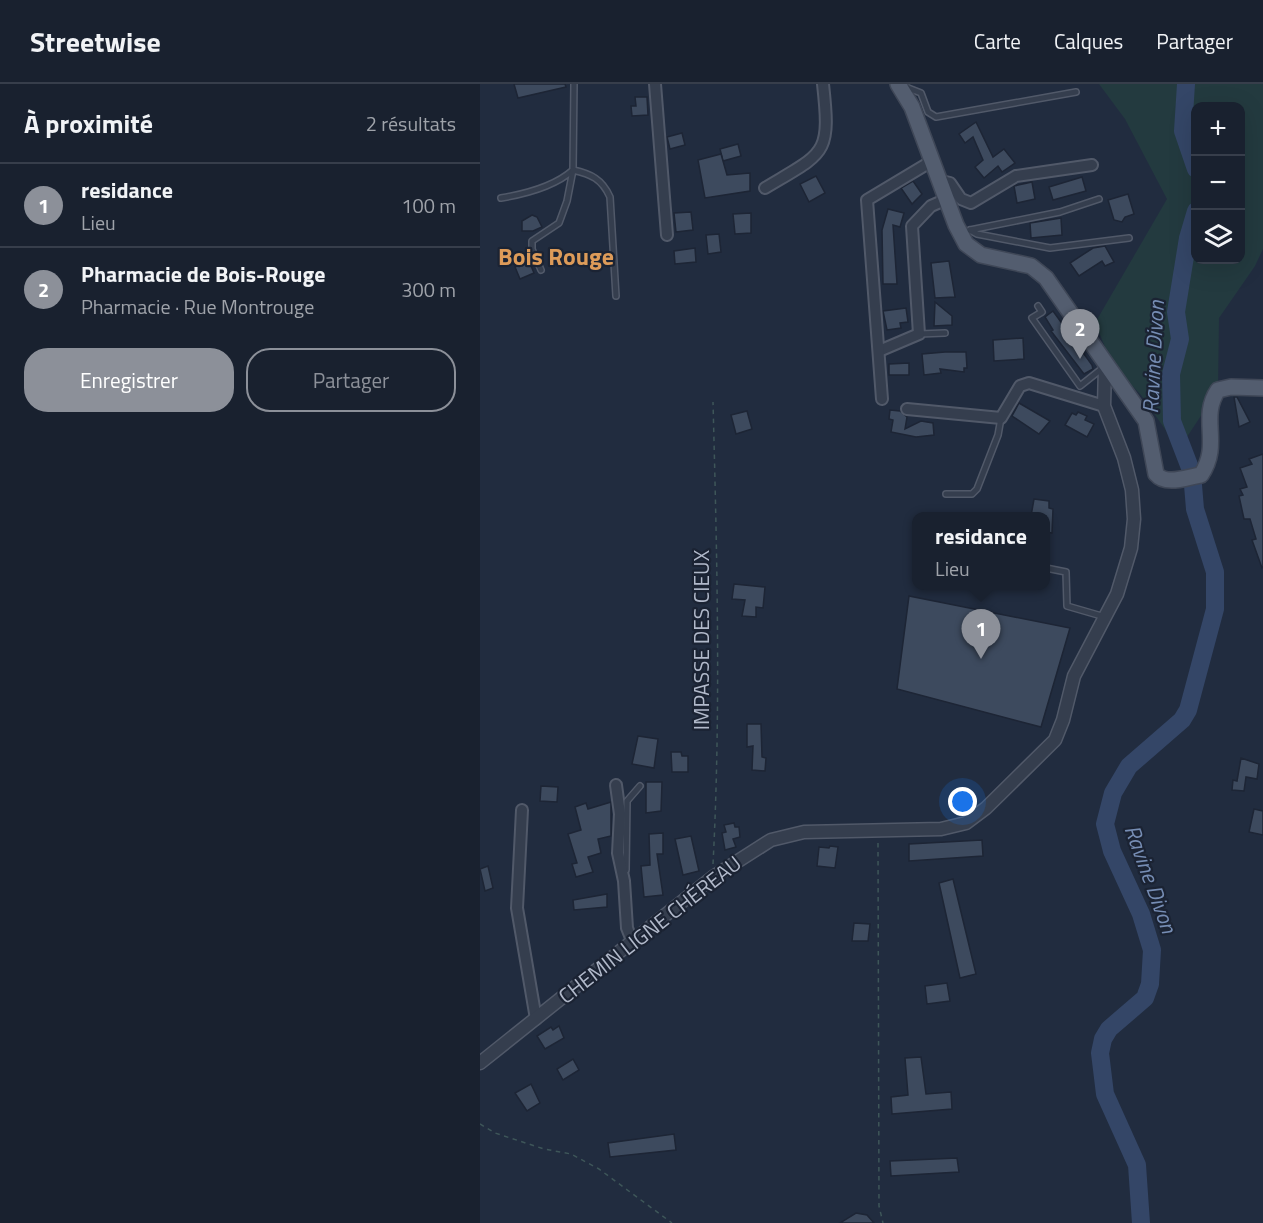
<!DOCTYPE html>
<html lang="fr">
<head>
<meta charset="utf-8">
<style>
  body { margin:0; font-family:"Titillium Web",sans-serif; background:#222937; color:#f1f3f6 }
  .controls { position:absolute; right:18px; top:18px; display:grid; overflow:hidden; border-radius:12px; box-shadow:0 6px 24px #0002 }
  .controls button { width:54px; height:54px; display:grid; place-items:center; padding:0; border:0; border-bottom:2px solid #373e4b; background:#19212f; color:#f1f3f6; font:30px sans-serif }
  .you { position:absolute; left:483px; top:718px; width:21px; height:21px; margin:-15px; border:4px solid #fff; border-radius:50%; background:#1a73e8; box-shadow:0 0 0 9px #1a73e833 }
  .badge { display:grid; place-items:center; width:39px; height:39px; border-radius:50%; background:#8c9099; color:#fff; font-size:20px; font-weight:700 }
  .pin { position:absolute; translate:-50% -50px; filter:drop-shadow(0 2px 3px #0008) }
  .pin::after { content:''; position:absolute; top:32px; width:21px; height:18px; background:inherit; clip-path:polygon(0 0,100% 0,50% 100%) }
  .popup { position:absolute; left:432px; top:428px; width:138px; height:78px; box-sizing:border-box; display:grid; place-content:center; border-radius:12px; background:#19212f; filter:drop-shadow(0 2px 4px #0005); font-size:20px; white-space:nowrap; color:#9fa3aa }
  .popup b { font-size:22px; color:#f1f3f6 }
  .popup::after { content:''; position:absolute; left:50%; top:100%; margin-left:-12px; border:12px solid transparent; border-top-color:#19212f }
  .list { margin:0; padding:0; list-style:none }
  h2 { display:flex; justify-content:space-between; align-items:center; height:78px; margin:0; padding:0 24px; font-size:26px }
  h2 small { font-size:20px; font-weight:400; color:#9fa3aa }
  .list li { display:grid; grid-template-columns:39px 1fr auto; gap:18px; align-items:center; box-sizing:border-box; height:84px; padding:0 24px; border-top:2px solid #373e4b }
  .list b { display:block; font-size:22px; white-space:nowrap }
  .list p { margin:0; font-size:20px; white-space:nowrap; color:#9fa3aa }
  .list em { font-size:20px; font-style:normal; color:#9fa3aa }
  .actions { display:flex; gap:12px; padding:18px 24px }
  .actions a { flex:1; padding:14px 0; border:2px solid #8c9099; border-radius:24px; text-align:center; font-size:21px; color:#8c9099 }
  .actions .main { background:#8c9099; color:#fff }
  .icon { flex:none; width:33px; height:33px; fill:none; stroke:currentColor; stroke-width:2; stroke-linecap:round; stroke-linejoin:round }
  .map { position:relative; flex:none; width:783px; height:1139px; overflow:hidden }
  header { display:flex; align-items:center; gap:36px; box-sizing:border-box; height:84px; padding:0 30px; background:#19212f; border-bottom:2px solid #373e4b }
  header strong { font-size:28px }
  nav { display:flex; gap:33px; margin-inline-start:auto; font-size:21px }
  main { display:flex }
  aside { flex:1; background:#19212f }
  .map>svg:first-child { display:block }
  .green { fill:#233a3f; fill-rule:evenodd }
  .lines { fill:none; stroke-linecap:round; stroke-linejoin:round }
  .river { stroke:#344667; stroke-width:18 }
  .building { fill:#3d4a5e; stroke:#1d2535; stroke-width:1.5 }
  .service-casing { stroke:#515969; stroke-width:8 }
  .minor-casing { stroke:#515969; stroke-width:14 }
  .tertiary-casing { stroke:#515969; stroke-width:15 }
  .primary-casing { stroke:#3f4757; stroke-width:18 }
  .path { stroke:#3e5659; stroke-width:1.5; stroke-dasharray:4.5 4.5; stroke-linecap:butt }
  .service { stroke:#353e4e; stroke-width:5 }
  .minor { stroke:#353e4e; stroke-width:10 }
  .tertiary { stroke:#353e4e; stroke-width:12 }
  .primary { stroke:#535d6f; stroke-width:15 }
  .labels { text-anchor:middle; stroke-width:4.5; stroke-linejoin:round; paint-order:stroke }
  .street-label { font-size:21px; fill:#b1b9ca; stroke:#1b2333 }
  .water-label { font-size:22px; font-style:italic; fill:#768db4; stroke:#1b2333 }
  .quarter-label { font-size:24px; font-weight:bold; fill:#dd9b59; stroke:#1b2333 }
</style>
</head>
<body>
<header>
<strong>Streetwise</strong>
<nav><a>Carte</a><a>Calques</a><a>Partager</a></nav>
</header>
<main>
<aside>
<h2>À proximité<small>2 résultats</small></h2>
<ul class="list">
<li><span class="badge">1</span><div><b>residance</b><p>Lieu</p></div><em>100 m</em></li>
<li><span class="badge">2</span><div><b>Pharmacie de Bois-Rouge</b><p>Pharmacie · Rue Montrouge</p></div><em>300 m</em></li>
</ul>
<div class="actions"><a class="main">Enregistrer</a><a>Partager</a></div>
</aside>
<div class="map">
<svg width="783" height="1139" viewBox="0 0 783 1139">
  <rect width="100%" height="100%" fill="#212c3f"/>
  <!-- green -->
  <path class="green" d="M619,0H783V165L775,182L739,234L738,306L699,365L661,311L633,282L615,239L687,115L645,35ZM716,22H760V176H716Z"/>
  <g class="lines">
    <!-- river -->
    <g class="river">
      <path d="M706,0L703,47L716,85"/>
      <path d="M661,1139L657,1081L625,1010L620,969L623,955L629,945L665,914L670,900L672,866L661,830L632,767L625,740L633,709L649,682L702,636L708,626L735,525V488L715,425L712,389L692,337L691,290L700,255L696,228L708,154L716,127"/>
    </g>
  </g>
  <!-- building -->
  <g class="building">
    <path d="M34,0H85L86,3L38,14Z"/>
    <path d="M155,13H167L168,31L152,32L151,22H156Z"/>
    <path d="M496,38L513,73L524,65L535,79L522,88L518,82L504,94L495,83L503,76L493,53L485,59L479,50Z"/>
    <path d="M202,49L205,61L190,65L187,53Z"/>
    <path d="M258,60L261,72L243,77L240,65Z"/>
    <path d="M241,70L247,91L270,89V107L225,114L218,76Z"/>
    <path d="M336,92L345,109L329,118L320,100Z"/>
    <path d="M602,93L606,107L573,116L569,103Z"/>
    <path d="M433,97L442,110L432,120L421,104Z"/>
    <path d="M552,98L555,115L537,119L534,102Z"/>
    <path d="M648,110L654,130L645,133L642,138L634,136L628,116Z"/>
    <path d="M408,125L424,129L420,143L413,141L417,200H403L402,146Z"/>
    <path d="M211,128L213,146L196,148L194,129Z"/>
    <path d="M271,129V149L255,150L253,130Z"/>
    <path d="M52,131L57,133L62,143L53,147H42V137Z"/>
    <path d="M581,134L582,151L551,154L550,139Z"/>
    <path d="M239,150L241,168L228,170L226,151Z"/>
    <path d="M625,162L634,178L625,182L622,177L599,192L590,179L613,164Z"/>
    <path d="M215,164L216,178L195,180L194,167Z"/>
    <path d="M49,177L54,189L40,195L35,183Z"/>
    <path d="M469,177L475,213L455,214L451,179Z"/>
    <path d="M455,218L472,232V241L454,242Z"/>
    <path d="M426,224L428,238L420,239L421,244L407,246L403,227Z"/>
    <path d="M573,227L612,281L613,285L604,290L571,247L573,246L565,233Z"/>
    <path d="M543,254L544,275L514,277L513,256Z"/>
    <path d="M465,268H486L487,284H484V288L460,285L461,289L444,291L442,270Z"/>
    <path d="M429,279V291H409V280Z"/>
    <path d="M754,313H757L770,338L759,343Z"/>
    <path d="M539,319L570,337L559,350L532,332Z"/>
    <path d="M410,326L420,327L427,333L425,345L441,337L453,339L454,351L436,353L411,348L413,336L409,335Z"/>
    <path d="M267,327L272,345L256,350L251,331Z"/>
    <path d="M598,328L607,332L605,336L614,340L607,353L585,341L592,329L596,331Z"/>
    <path d="M783,370V483L782,484L772,456L776,455L770,435H764L759,412L763,411L760,405L767,403L760,384L772,380L769,375Z"/>
    <path d="M554,415L569,417V424L573,425L572,449L566,448V432H551Z"/>
    <path d="M254,500L285,503L283,524L276,523V533L262,532L265,516L252,515Z"/>
    <path d="M429,512L590,544L561,643L417,605Z"/>
    <path d="M267,640H281L282,673L286,674L285,687L272,686L273,662L267,663Z"/>
    <path d="M158,652L178,655L174,684L152,680Z"/>
    <path d="M191,668H201L202,672H208V688H192Z"/>
    <path d="M761,674L779,680L777,695L766,693L764,707L752,706L753,696L757,697Z"/>
    <path d="M166,698H182L181,727L166,729Z"/>
    <path d="M61,702L78,703L77,718L60,717Z"/>
    <path d="M131,718V752L118,755L121,769L108,773L113,788L96,793L92,780L97,779L88,750L101,746L95,723L106,719L108,725Z"/>
    <path d="M774,725L783,727V751L769,748Z"/>
    <path d="M254,739L255,743H259L260,753L253,755L256,763L245,766L242,749L246,748L244,741Z"/>
    <path d="M183,749V770H177L183,811L164,813L161,782L170,781L169,750Z"/>
    <path d="M211,752L219,787L203,791L195,755Z"/>
    <path d="M502,756L503,772L429,777V760Z"/>
    <path d="M350,762L358,763L355,784L337,782L339,763L349,764Z"/>
    <path d="M8,782L13,804L5,807L0,785Z"/>
    <path d="M473,795L496,890L480,894L459,799Z"/>
    <path d="M127,810V823L94,826L93,816Z"/>
    <path d="M374,839L390,840L388,857H372Z"/>
    <path d="M467,899L470,917L447,920L445,902Z"/>
    <path d="M79,942L84,954L65,965L57,952L71,943L73,946Z"/>
    <path d="M441,973L446,1010L471,1008L472,1025L412,1030L411,1013L428,1011L425,974Z"/>
    <path d="M93,975L99,986L83,996L77,985Z"/>
    <path d="M51,1000L60,1019L47,1027L35,1009Z"/>
    <path d="M194,1050L196,1066L130,1073L128,1059Z"/>
    <path d="M477,1074L479,1088L411,1092L410,1077Z"/>
    <path d="M376,1129L387,1131L394,1139H360Z"/>
  </g>
  <g class="lines">
    <!-- service casing -->
    <g class="service-casing">
      <g id="service">
        <path d="M423,2L441,9L448,28L456,33L596,8"/>
        <path d="M21,114C45,110 74,103 93,86L94,0"/>
        <path d="M490,146L497,150L570,164L649,154"/>
        <path d="M490,146L580,128L619,115"/>
        <path d="M61,186L52,165V157L79,139L87,117L93,86C111,90 122,95 130,113L136,212"/>
        <path d="M558,222L562,228L552,234L600,302L624,283"/>
        <path d="M439,250L465,249"/>
        <path d="M466,410H492L497,405L518,351L521,334"/>
        <path d="M566,484L586,488L587,522L625,533"/>
        <path d="M146,786L147,717L160,702"/>
      </g>
    </g>
    <!-- minor casing -->
    <g class="minor-casing">
      <g id="minor">
        <path d="M175,0L187,151"/>
        <path d="M461,97L470,99L481,115L491,119L536,92L612,81"/>
        <path d="M285,104C345,68 351,72 343,0"/>
        <path d="M399,267L439,250L432,142L451,122L467,115"/>
        <path d="M402,315L387,116L452,77"/>
        <path d="M427,325L521,334L540,302L549,299L624,322"/>
        <path d="M136,701L140,730L138,769L144,797L147,844L153,859"/>
        <path d="M42,726L37,824L56,935"/>
      </g>
    </g>
    <!-- tertiary casing -->
    <g class="tertiary-casing">
      <path id="tertiary" d="M0,979L233,793L291,756L324,748L461,745L486,739L506,724L575,656L583,636L594,592L637,510L651,464L654,435L652,406L644,374L624,322L625,282"/>
    </g>
    <!-- primary casing -->
    <g class="primary-casing">
      <path id="primary" d="M418,0L432,23L476,141L486,160L501,171L551,182L566,194L666,337L676,390C686,402 707,393 721,391C742,360 719,334 738,306L751,303L783,304"/>
    </g>
    <!-- path -->
    <g class="path">
      <path d="M398,759L399,1122L403,1139"/>
      <path d="M233,780C241,626 237,472 233,318"/>
      <path d="M0,1040L15,1049L64,1065L91,1070L119,1085L192,1139"/>
    </g>
    <!-- service -->
    <use href="#service" class="service"/>
    <!-- minor -->
    <use href="#minor" class="minor"/>
    <!-- tertiary -->
    <use href="#tertiary" class="tertiary"/>
    <!-- primary -->
    <use href="#primary" class="primary"/>
  </g>
  <g class="labels">
    <!-- street labels -->
    <g class="street-label">
      <text transform="translate(222 556) rotate(-90)" y="7">IMPASSE DES CIEUX</text>
      <text transform="translate(170 846) rotate(-38)" y="7">CHEMIN LIGNE CHÉREAU</text>
    </g>
    <!-- water labels -->
    <g class="water-label">
      <text transform="translate(673 273) rotate(-87)" y="8">Ravine Divon</text>
      <text transform="translate(671 795) rotate(70)" y="8">Ravine Divon</text>
    </g>
    <!-- quarter labels -->
    <g class="quarter-label">
      <text x="76" y="181">Bois Rouge</text>
    </g>
  </g>
</svg>
<div class="controls">
<button>+</button>
<button>−</button>
<button><svg class="icon" aria-label="layers" viewBox="0 0 24 24"><path d="M12 4l9 5-9 5-9-5zM3 14l9 5 9-5"/></svg></button>
</div>
<div class="you"></div>
<div class="pin badge" style="left:501px;top:575px">1</div>
<div class="popup"><b>residance</b>Lieu</div>
<div class="pin badge" style="left:600px;top:275px">2</div>
</div>
</main>
</body>
</html>
